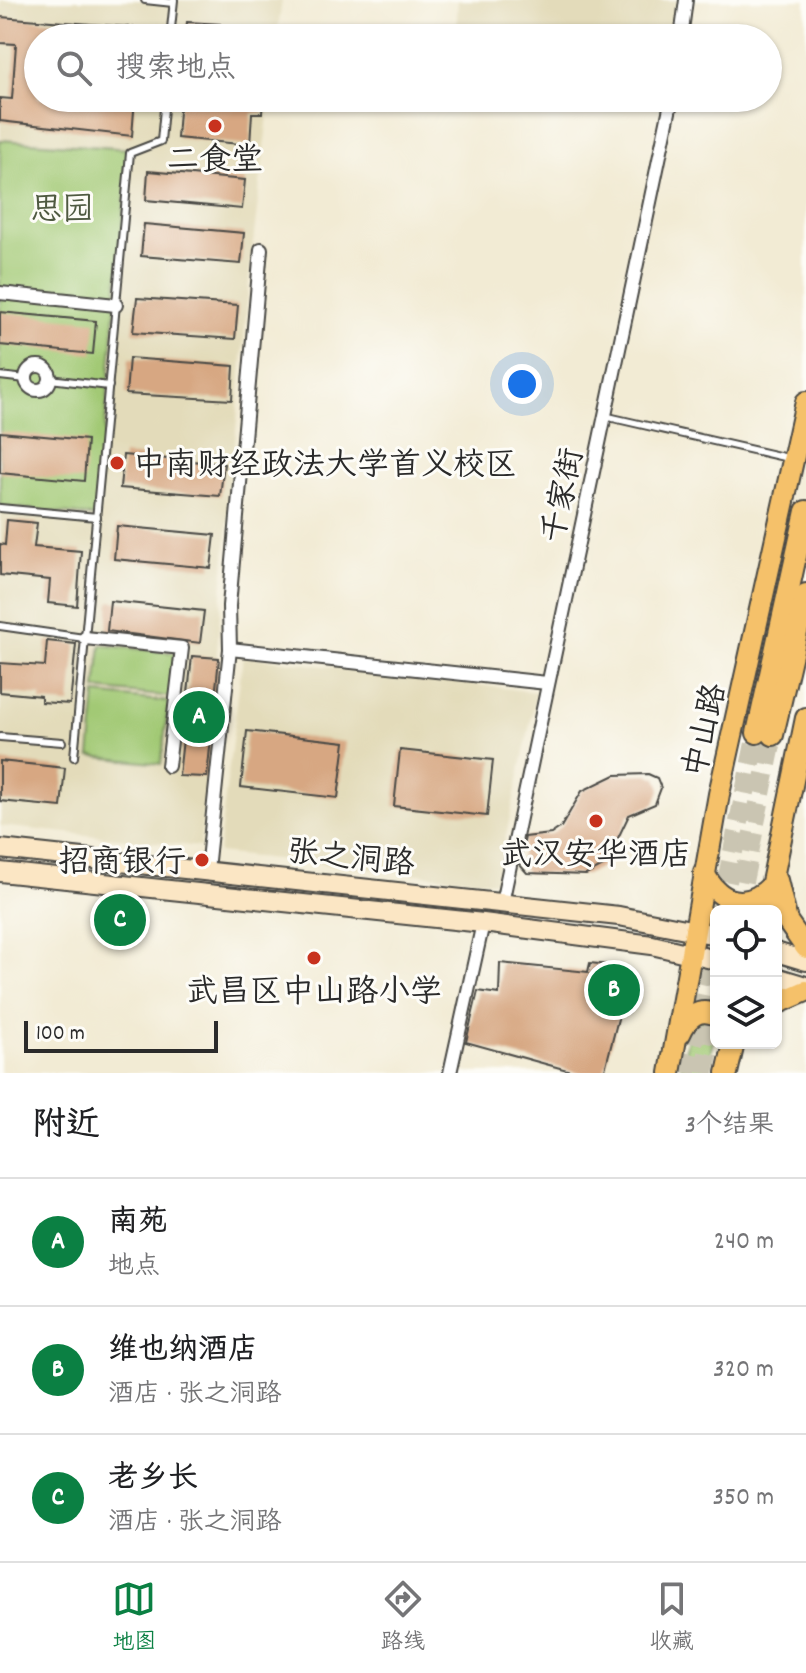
<!DOCTYPE html>
<html lang="zh">
<head>
<meta charset="utf-8">
<style>
  body { margin:0; font-family:Dekko,"LXGW WenKai TC",sans-serif; background:#f2f2f2; color:#202124 }
  .controls { position:absolute; right:24px; bottom:24px; display:grid; overflow:hidden; border-radius:12px; box-shadow:0 2px 6px #0004 }
  .controls button { width:72px; height:72px; display:grid; place-items:center; padding:0; border:0; border-bottom:2px solid #e0e0e0; background:#fff; color:#202124; font:40px sans-serif }
  .scale { position:absolute; left:24px; bottom:20px; width:194px; box-sizing:border-box; padding-left:8px; border:4px solid #2b2b2b; border-top:0; font-size:22px; line-height:28px; white-space:nowrap; color:#2b2b2b; -webkit-text-stroke:6px #fdfcf7; paint-order:stroke }
  .you { position:absolute; left:522px; top:384px; width:28px; height:28px; margin:-20px; border:6px solid #fff; border-radius:50%; background:#1a73e8; box-shadow:0 0 0 12px #1a73e833 }
  .badge { display:grid; place-items:center; width:52px; height:52px; border-radius:50%; background:#0b8043; color:#fff; font-size:26px; font-weight:700 }
  .pin { position:absolute; translate:-50% -50%; border:4px solid #fff; box-shadow:0 2px 8px #0006 }
  .list { margin:0; padding:0; list-style:none }
  h2 { display:flex; justify-content:space-between; align-items:center; height:104px; margin:0; padding:0 32px; font-size:34px }
  h2 small { font-size:26px; font-weight:400; color:#757577 }
  .list li { display:grid; grid-template-columns:52px 1fr auto; gap:24px; align-items:center; box-sizing:border-box; height:128px; padding:0 32px; border-top:2px solid #e0e0e0 }
  .list b { display:block; font-size:30px; white-space:nowrap }
  .list p { margin:0; font-size:26px; white-space:nowrap; color:#757577 }
  .list em { font-size:26px; font-style:normal; color:#757577 }
  .icon { flex:none; width:44px; height:44px; fill:none; stroke:currentColor; stroke-width:2; stroke-linecap:round; stroke-linejoin:round }
  .map { position:relative; flex:none; width:806px; height:1073px; overflow:hidden }
  .search { position:absolute; background:#fff; box-shadow:0 2px 6px #0004; left:24px; right:24px; top:24px; height:88px; display:flex; align-items:center; gap:20px; box-sizing:border-box; padding:0 28px; border-radius:44px; color:#757577; font-size:30px }
  .sheet { height:488px; background:#fff }
  nav { display:flex; justify-content:space-around; align-items:center; box-sizing:border-box; height:112px; border-top:2px solid #e0e0e0; background:#fff; font-size:22px; color:#757577 }
  nav a { display:grid; justify-items:center; gap:4px }
  nav .on { color:#0b8043 }
  .map>svg:first-child { display:block }
  .built { fill:#e3dbba }
  .green { fill:#a2c974; stroke:#667a50; stroke-width:2 }
  .building { fill:#d7a782 }
  .lines { fill:none; stroke-linecap:round; stroke-linejoin:round }
  .trunk-tunnel { stroke:#cac5b2; stroke-width:20; stroke-dasharray:20 10; stroke-linecap:butt }
  .service-casing { stroke:#494844; stroke-width:10 }
  .minor-casing { stroke:#494844; stroke-width:16 }
  .secondary-casing { stroke:#494844; stroke-width:22 }
  .primary-casing { stroke:#494844; stroke-width:24 }
  .trunk-casing { stroke:#494844; stroke-width:24 }
  .service { stroke:#fff; stroke-width:6 }
  .minor { stroke:#fff; stroke-width:12 }
  .secondary { stroke:#fbe6c4; stroke-width:18 }
  .primary { stroke:#f5c16b; stroke-width:20 }
  .trunk { stroke:#f5c16b; stroke-width:20 }
  .poi-dot { fill:#c8321e; stroke:#fdfcf7; stroke-width:3 }
  .labels { text-anchor:middle; stroke-width:6; stroke-linejoin:round; paint-order:stroke }
  .poi-label { font-size:32px; fill:#2b2b2b; stroke:#fdfcf7 }
  .park-label { font-size:32px; fill:#4f5a41; stroke:#fdfcf7 }
  .street-label { font-size:32px; fill:#2b2b2b; stroke:#fdfcf7 }
</style>
</head>
<body>
<div class="map">
<svg width="806" height="1073" viewBox="0 0 806 1073">
  <rect width="100%" height="100%" fill="#fdfcf7"/>
  <filter id="ink" filterUnits="userSpaceOnUse"><feTurbulence type="fractalNoise" baseFrequency=".0125" numOctaves="2"/><feDisplacementMap in="SourceGraphic" scale="16" xChannelSelector="R" yChannelSelector="G"/><feConvolveMatrix kernelMatrix="1 2 1 2 8 2 1 2 1" color-interpolation-filters="sRGB"/></filter>
  <filter id="wash" filterUnits="userSpaceOnUse"><feTurbulence type="fractalNoise" baseFrequency=".006" numOctaves="4" result="noise"/><feDisplacementMap in="SourceGraphic" scale="32" xChannelSelector="R" yChannelSelector="G"/><feGaussianBlur stdDeviation="1.8" result="paint"/><feColorMatrix in="noise" values="0 0 0 0 0 0 0 0 0 0 0 0 0 0 0 0 0 1.4 0 .05"/><feComposite in="paint" operator="in"/></filter>
  <g filter="url(#wash)">
    <rect width="100%" height="100%" fill="#f2ebd4"/>
    <!-- built -->
    <g class="built">
      <path d="M0,0H282L277,38H38V98H270L250,269L200,847L0,826Z"/>
      <path d="M458,0H677L672,38H456Z"/>
      <path d="M243,656L537,692L496,882L218,853Z"/>
    </g>
    <!-- green -->
    <g class="green">
      <path d="M0,140L129,149L97,517L0,506Z"/>
      <path d="M101,645L175,653L170,697L96,689Z"/>
      <path d="M96,694L169,702L161,764L90,756Z"/>
      <path d="M697,1019L715,1024L716,1028L706,1073H680L691,1025Z"/>
    </g>
    <g id="blocks">
      <!-- building -->
      <g class="building">
        <path d="M0,17L141,28L140,38H38V98H135L132,136L0,121V98L12,99L16,44L0,43Z"/>
        <path d="M187,22L220,24L219,38H185Z"/>
        <path d="M180,98H263L262,113H252L250,145L177,138Z"/>
        <path d="M148,171L245,180L242,209L146,200Z"/>
        <path d="M144,224L244,233L241,264L141,256Z"/>
        <path d="M137,298L238,305L235,339L133,332Z"/>
        <path d="M0,312L96,321L93,354L0,345Z"/>
        <path d="M129,358L234,366L232,400L126,394Z"/>
        <path d="M0,432L87,440L84,481L0,473Z"/>
        <path d="M123,455L224,464L220,496L120,488Z"/>
        <path d="M7,520L37,523L34,547L81,551L77,606L48,603L50,580L0,575V544L5,545Z"/>
        <path d="M117,526L215,535L211,568L114,559Z"/>
        <path d="M110,601L204,611L200,643L107,631Z"/>
        <path d="M47,641L76,644L70,704L41,702V696L0,692V663L45,666Z"/>
        <path d="M192,656L219,658L207,777L179,776Z"/>
        <path d="M247,731L345,742L338,798L241,787Z"/>
        <path d="M400,750L493,760L487,816L394,806Z"/>
        <path d="M0,761L65,768L61,807L0,801Z"/>
        <path d="M648,774L657,778L661,788L655,804L629,815L605,865L586,875L527,873L519,864L525,837L551,834L561,827L582,791L615,775Z"/>
        <path d="M500,963L588,972L590,963L608,965L632,995L628,1013L620,1011L604,1073H578L466,1042L478,991L499,994Z"/>
      </g>
    </g>
  </g>
  <g filter="url(#ink)">
    <use href="#blocks" fill-opacity="0" stroke="#494844" stroke-width="2"/>
    <g class="lines">
      <!-- trunk-tunnel -->
      <g class="trunk-tunnel">
        <path d="M721,911L757,733"/>
        <path d="M737,911L773,735"/>
        <path d="M687,1073L716,933"/>
        <path d="M704,1073L716,1015"/>
      </g>
      <!-- service casing -->
      <g class="service-casing">
        <g id="service">
          <path d="M145,0L173,3"/>
          <path d="M170,38L174,0"/>
          <path d="M0,376L26,379"/>
          <path d="M50,379L109,386"/>
          <path d="M604,416L788,458"/>
          <path d="M0,508L97,517"/>
          <path d="M0,626L84,638"/>
          <path d="M0,737L62,742"/>
          <path d="M74,757L130,153L161,141L165,98"/>
        </g>
      </g>
      <!-- minor casing -->
      <g class="minor-casing">
        <g id="minor">
          <path d="M681,38L686,0"/>
          <path d="M0,293L116,305"/>
          <circle cx="38" cy="378" r="12"/>
          <path d="M85,638L182,648L168,766"/>
          <path d="M230,649L547,683"/>
          <path d="M207,870L230,649L229,606L261,249"/>
          <path d="M502,903L672,98"/>
          <path d="M450,1073L483,923"/>
        </g>
      </g>
      <!-- secondary casing -->
      <g class="secondary-casing">
        <g id="secondary">
          <path d="M0,849L619,916L716,935"/>
          <path d="M0,872L483,923L652,945L716,960"/>
          <path d="M776,952L806,961"/>
          <path d="M776,977L806,986"/>
        </g>
      </g>
      <!-- primary casing -->
      <g class="primary-casing">
        <g id="primary">
          <path d="M704,873C720,904 747,911 772,885"/>
          <path d="M777,880L787,921L806,948"/>
          <path d="M766,911L806,718"/>
          <path d="M776,1004L806,991"/>
          <path d="M680,1034C687,1017 699,1007 716,1015"/>
          <path d="M670,1073L719,794L806,402"/>
          <path d="M727,1073L734,1043"/>
        </g>
      </g>
      <!-- trunk casing -->
      <g class="trunk-casing">
        <g id="trunk">
          <path d="M757,733L806,511"/>
          <path d="M773,735L806,594"/>
        </g>
      </g>
      <!-- service -->
      <use href="#service" class="service"/>
      <!-- minor -->
      <use href="#minor" class="minor"/>
      <!-- secondary -->
      <use href="#secondary" class="secondary"/>
      <!-- primary -->
      <use href="#primary" class="primary"/>
      <!-- trunk -->
      <use href="#trunk" class="trunk"/>
    </g>
  </g>
  <!-- markers -->
  <g class="poi-dot">
    <circle cx="215" cy="126" r="8"/>
    <circle cx="117" cy="463" r="8"/>
    <circle cx="596" cy="821" r="8"/>
    <circle cx="202" cy="860" r="8"/>
    <circle cx="314" cy="958" r="8"/>
  </g>
  <g class="labels">
    <!-- poi labels -->
    <g class="poi-label">
      <text x="215" y="169">二食堂</text>
      <text x="133" y="474" text-anchor="start">中南财经政法大学首义校区</text>
      <text x="596" y="864">武汉安华酒店</text>
      <text x="186" y="871" text-anchor="end">招商银行</text>
      <text x="314" y="1001">武昌区中山路小学</text>
    </g>
    <!-- park labels -->
    <g class="park-label">
      <text x="62" y="219">思园</text>
    </g>
    <!-- street labels -->
    <g class="street-label">
      <text transform="translate(561 495) rotate(-78)" y="11">千家街</text>
      <text transform="translate(703 730) rotate(-77)" y="11">中山路</text>
      <text transform="translate(351 856) rotate(6)" y="11">张之洞路</text>
    </g>
  </g>
</svg>
<div class="controls">
<button><svg class="icon" aria-label="locate" viewBox="0 0 24 24"><circle cx="12" cy="12" r="6"/><path d="M12 2v4M12 18v4M2 12h4M18 12h4"/></svg></button>
<button><svg class="icon" aria-label="layers" viewBox="0 0 24 24"><path d="M12 4l9 5-9 5-9-5zM3 14l9 5 9-5"/></svg></button>
</div>
<div class="scale">100 m</div>
<div class="you"></div>
<div class="pin badge" style="left:199px;top:717px">A</div>
<div class="pin badge" style="left:614px;top:990px">B</div>
<div class="pin badge" style="left:120px;top:920px">C</div>
<div class="search"><svg class="icon" aria-label="search" viewBox="0 0 24 24"><circle cx="10" cy="10" r="6"/><path d="M15 15l6 6"/></svg>搜索地点</div>
</div>
<section class="sheet">
<h2>附近<small>3个结果</small></h2>
<ul class="list">
<li><span class="badge">A</span><div><b>南苑</b><p>地点</p></div><em>240 m</em></li>
<li><span class="badge">B</span><div><b>维也纳酒店</b><p>酒店 · 张之洞路</p></div><em>320 m</em></li>
<li><span class="badge">C</span><div><b>老乡长</b><p>酒店 · 张之洞路</p></div><em>350 m</em></li>
</ul>
</section>
<nav>
<a class="on"><svg class="icon" aria-label="map" viewBox="0 0 24 24"><path d="M3 6l6-2 6 2 6-2v14l-6 2-6-2-6 2zM9 4v14M15 6v14"/></svg>地图</a>
<a><svg class="icon" aria-label="directions" viewBox="0 0 24 24"><path d="M12 3l9 9-9 9-9-9zM9 14v-3h6M13 9l2 2-2 2"/></svg>路线</a>
<a><svg class="icon" aria-label="saved" viewBox="0 0 24 24"><path d="M7 4h10v16l-5-4-5 4z"/></svg>收藏</a>
</nav>
</body>
</html>
